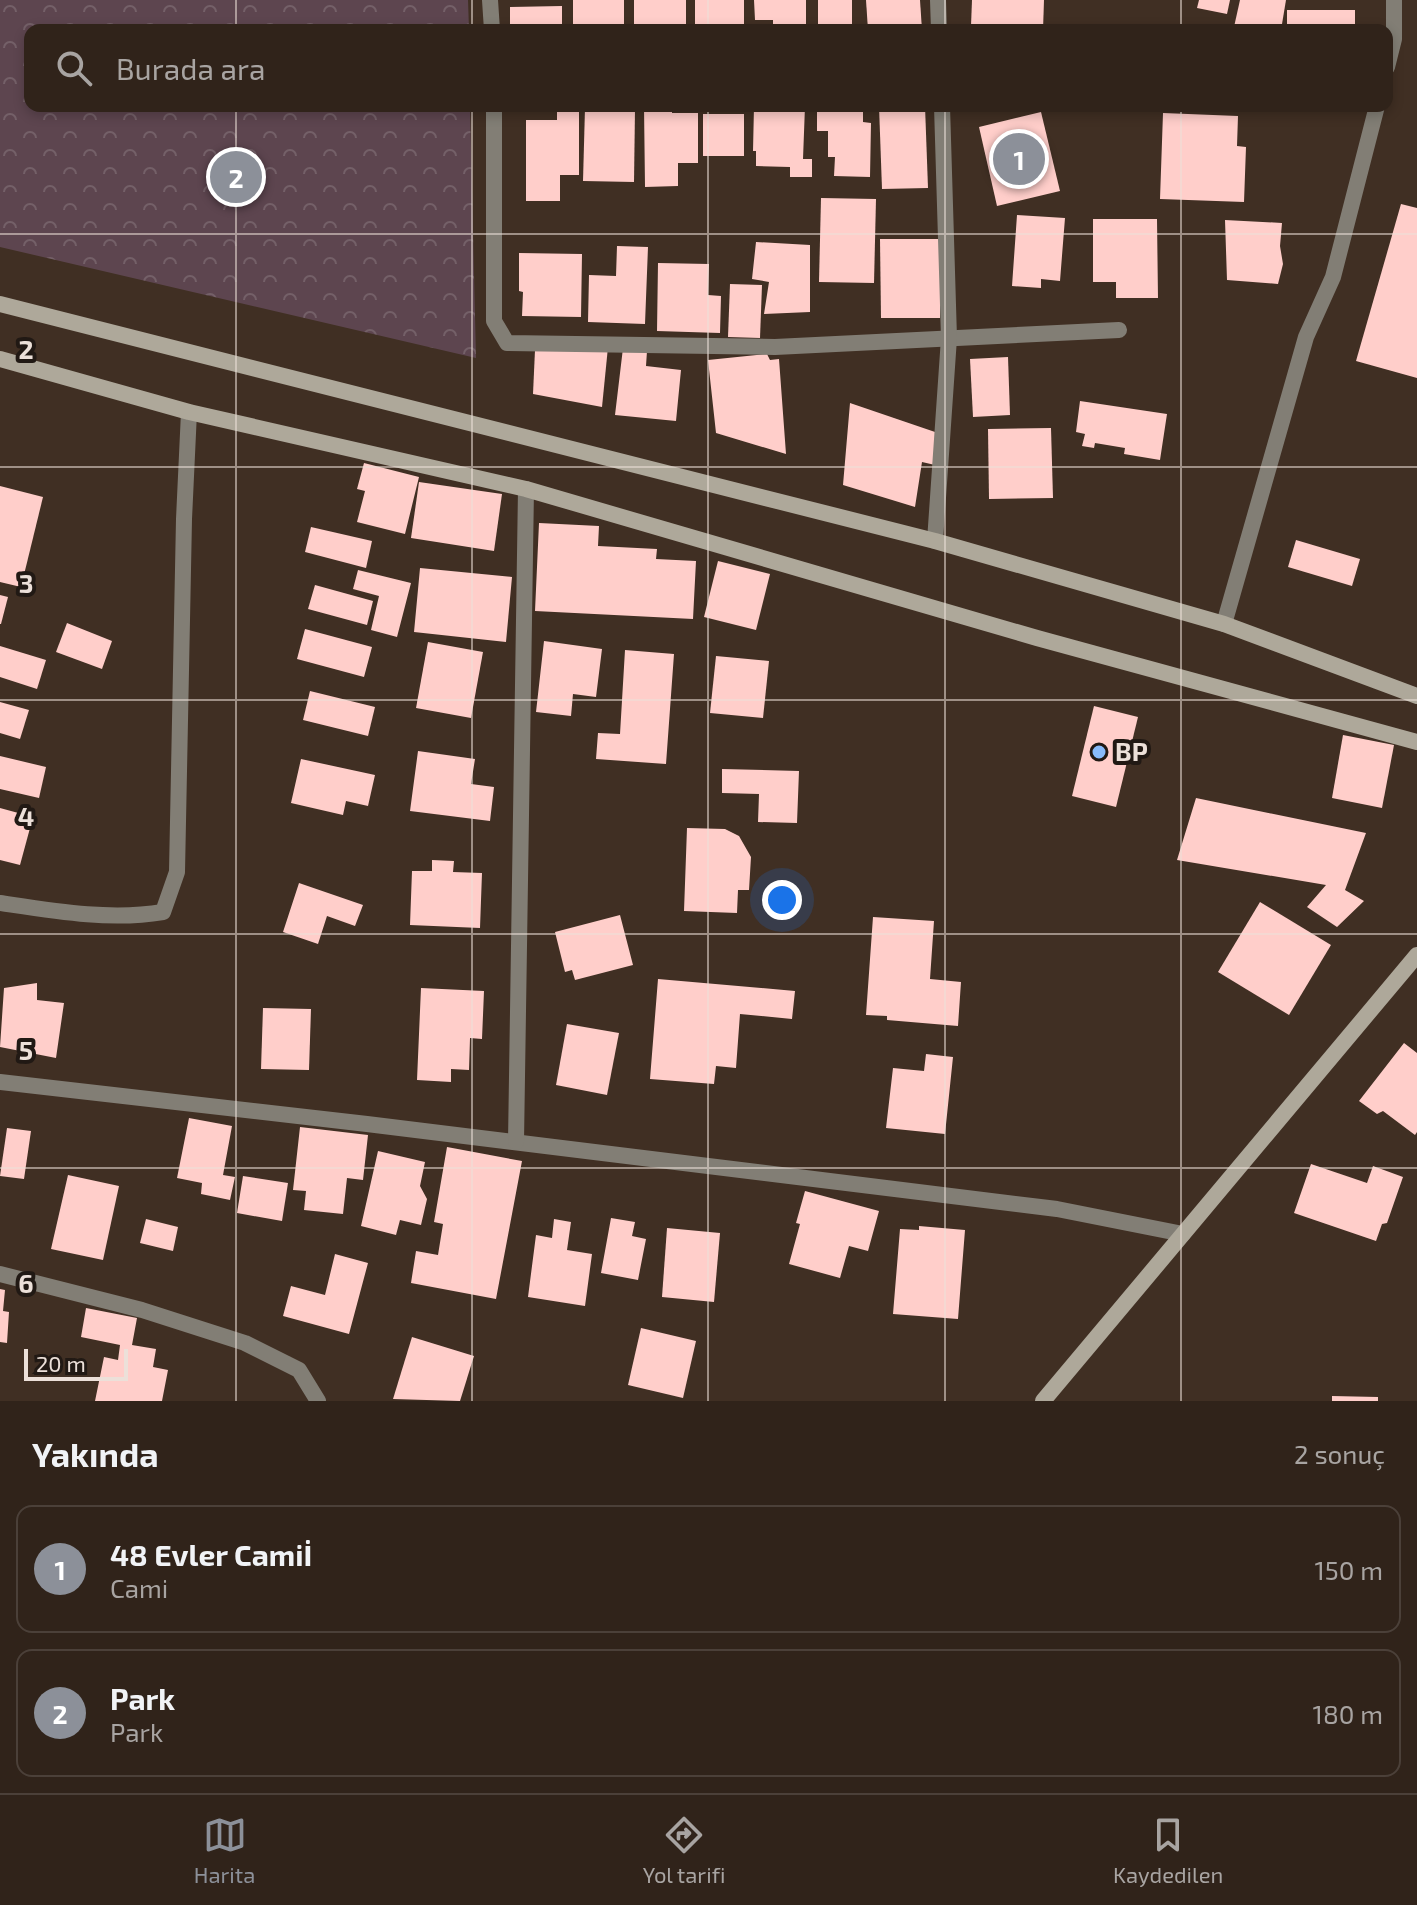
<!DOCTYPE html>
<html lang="tr">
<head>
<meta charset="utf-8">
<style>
  body { margin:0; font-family:"Exo 2",sans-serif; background:#382b23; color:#f1f3f6 }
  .scale { position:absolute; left:24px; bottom:20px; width:104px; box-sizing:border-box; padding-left:8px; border:4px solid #ece0d9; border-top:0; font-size:22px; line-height:28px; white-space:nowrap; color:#ece0d9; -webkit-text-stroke:6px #211914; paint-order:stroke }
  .you { position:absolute; left:782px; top:900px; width:28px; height:28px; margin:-20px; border:6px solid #fff; border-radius:50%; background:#1a73e8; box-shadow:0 0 0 12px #1a73e833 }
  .badge { display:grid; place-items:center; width:52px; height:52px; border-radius:50%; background:#8c9099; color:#fff; font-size:26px; font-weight:700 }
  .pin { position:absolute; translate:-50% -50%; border:4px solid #fff; box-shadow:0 2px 8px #0006 }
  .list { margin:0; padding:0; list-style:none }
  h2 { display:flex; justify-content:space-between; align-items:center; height:104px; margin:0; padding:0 32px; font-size:34px }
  h2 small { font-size:26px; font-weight:400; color:#a8a4a2 }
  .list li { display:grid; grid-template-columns:52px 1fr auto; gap:24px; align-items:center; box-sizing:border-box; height:128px; margin:0 16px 16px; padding:0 16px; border:2px solid #4b4039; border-radius:16px }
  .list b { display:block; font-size:30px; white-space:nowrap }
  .list p { margin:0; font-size:26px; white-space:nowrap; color:#a8a4a2 }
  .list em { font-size:26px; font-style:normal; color:#a8a4a2 }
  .icon { flex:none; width:44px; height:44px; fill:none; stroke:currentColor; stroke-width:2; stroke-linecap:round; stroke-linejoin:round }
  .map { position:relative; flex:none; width:1417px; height:1401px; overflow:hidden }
  .search { position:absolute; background:#30231a; box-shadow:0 4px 12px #0003; left:24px; right:24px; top:24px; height:88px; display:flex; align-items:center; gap:20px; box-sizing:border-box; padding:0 28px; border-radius:16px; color:#a8a4a2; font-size:30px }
  .sheet { height:392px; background:#30231a }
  nav { display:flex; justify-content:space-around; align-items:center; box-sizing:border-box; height:112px; border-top:2px solid #4b4039; background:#30231a; font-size:22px; color:#a8a4a2 }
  nav a { display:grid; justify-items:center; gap:4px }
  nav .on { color:#8c9099 }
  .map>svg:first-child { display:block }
  .park { fill:url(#park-crowns) }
  .building { fill:#ffceca }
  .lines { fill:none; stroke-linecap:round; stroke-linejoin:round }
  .minor { stroke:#827e75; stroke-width:16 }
  .secondary { stroke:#aea89a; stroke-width:16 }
  .grid { fill:none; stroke:#ece0d9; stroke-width:2; stroke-opacity:0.55 }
  .poi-dot { fill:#87bbfb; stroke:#211914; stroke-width:3 }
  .labels { text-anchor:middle; stroke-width:8; stroke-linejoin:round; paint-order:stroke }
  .poi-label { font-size:26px; font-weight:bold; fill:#ece0d9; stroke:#211914; text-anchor:start }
  .grid-label { font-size:26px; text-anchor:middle; font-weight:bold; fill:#ece0d9; stroke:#211914; stroke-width:8; stroke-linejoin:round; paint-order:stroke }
</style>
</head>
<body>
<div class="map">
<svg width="1417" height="1401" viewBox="0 0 1417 1401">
  <defs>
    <pattern id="park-crowns" width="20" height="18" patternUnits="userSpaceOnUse" patternTransform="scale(2)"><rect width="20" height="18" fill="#5d454f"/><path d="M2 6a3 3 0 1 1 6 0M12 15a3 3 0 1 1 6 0" fill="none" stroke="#746068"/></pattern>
  </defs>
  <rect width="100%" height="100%" fill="#402f23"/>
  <!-- park -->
  <path class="park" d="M0,0H468L469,30H30V106H470L476,358L0,247Z"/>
  <!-- building -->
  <g class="building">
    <rect x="573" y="0" width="51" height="30"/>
    <rect x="634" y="0" width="52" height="30"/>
    <rect x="695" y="0" width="49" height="30"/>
    <path d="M754,0H806V30H773V20H755Z"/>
    <rect x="818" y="0" width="34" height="30"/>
    <path d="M866,0H920L922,30H868Z"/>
    <path d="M972,0H1044L1043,30L971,26Z"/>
    <path d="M1199,0H1230L1227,14L1197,8Z"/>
    <path d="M1240,0H1286L1281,30H1250L1234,27Z"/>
    <path d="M562,6V30H515V24H510V7Z"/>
    <rect x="1287" y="10" width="68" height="20"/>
    <path d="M644,106H672V113H698V163H678V186L645,187Z"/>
    <path d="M754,106H805L803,159H812V177H790V167L756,166V151H753Z"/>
    <path d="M817,106H863V122L871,123L870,177L834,176L835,157H828V131H817Z"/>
    <path d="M879,106H925L928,188L882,189Z"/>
    <path d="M557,108H579V175H560V201H526V120H557Z"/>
    <path d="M585,108L635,109L634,182L583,181Z"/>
    <path d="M1041,112L1060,191L997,206L979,127Z"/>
    <path d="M1163,113L1238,116L1237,146L1246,147L1244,202L1160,199Z"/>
    <rect x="703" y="114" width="41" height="42"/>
    <path d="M821,198L876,199L874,283L819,282Z"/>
    <path d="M1401,204L1417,208V378L1356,361Z"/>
    <path d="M1017,215L1065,218L1060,281L1041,279V288L1012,286Z"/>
    <path d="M1093,219H1157L1158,298H1116V282H1093Z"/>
    <path d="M1225,220L1282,223L1280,246L1283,264L1278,284L1227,280Z"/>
    <path d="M880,239H940V318H881Z"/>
    <path d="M756,242L810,245V312L764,314L769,282L752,279Z"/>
    <path d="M617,246L648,247L645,324L588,322L589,275L616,276Z"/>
    <path d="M519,253L582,254L581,317L522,316L523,292L519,291Z"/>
    <path d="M658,263L709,264L708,295L721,296L720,333L657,331Z"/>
    <path d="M730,284L762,285L760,338L728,337Z"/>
    <path d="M608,347L602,407L533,394L535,350Z"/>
    <path d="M623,348L647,351L646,366L681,370L676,421L615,415Z"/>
    <path d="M767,354L770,360L779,359L786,454L716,433L708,360Z"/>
    <path d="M1008,357L1010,415L973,417L970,359Z"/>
    <path d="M1080,401L1167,414L1160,460L1124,454L1125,448L1095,443L1094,448L1082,446L1085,434L1076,432Z"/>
    <path d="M850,403L938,433L935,465L922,462L915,507L843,485Z"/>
    <path d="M1051,428L1053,498L989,499L988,429Z"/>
    <path d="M364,463L419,477L405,534L357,522L365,491L357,489Z"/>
    <path d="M419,482L502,494L494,551L411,538Z"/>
    <path d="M0,486L43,497L21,587L0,582Z"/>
    <path d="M539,523L599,526L598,546L657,549L656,559L696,561L693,619L535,611Z"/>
    <path d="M311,527L372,541L366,568L305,552Z"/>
    <path d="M1296,540L1360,559L1352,586L1288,567Z"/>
    <path d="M718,561L770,574L756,630L704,617Z"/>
    <path d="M420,568L512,577L506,642L414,632Z"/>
    <path d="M358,570L411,583L397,637L371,630L379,596L353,589Z"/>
    <path d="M315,585L373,601L367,625L308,609Z"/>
    <path d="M0,595L8,597L1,624H0Z"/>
    <path d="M67,623L112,641L102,669L56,652Z"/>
    <path d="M305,629L372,647L364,677L297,659Z"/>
    <path d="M544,641L602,649L596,697L573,694L571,716L536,712Z"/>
    <path d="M428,642L483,652L471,718L416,708Z"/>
    <path d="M0,646L46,660L37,689L0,677Z"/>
    <path d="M625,650L674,654L666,764L596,759L598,733L620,734Z"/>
    <path d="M716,656L769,661L763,718L710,713Z"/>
    <path d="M310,691L375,707L368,736L303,720Z"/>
    <path d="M0,702L29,710L20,739L0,733Z"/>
    <path d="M1094,706L1138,717L1116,807L1072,796Z"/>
    <path d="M1343,735L1394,745L1382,808L1332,798Z"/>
    <path d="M418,751L475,759L471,784L494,787L490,821L410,811Z"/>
    <path d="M0,756L46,767L39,798L0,789Z"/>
    <path d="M301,759L375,775L368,806L346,801L343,815L291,803Z"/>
    <path d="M722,769L799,771L797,823L758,822L759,794L722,793Z"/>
    <path d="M1196,798L1366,833L1345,890L1364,901L1337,927L1307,907L1326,885L1177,860Z"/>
    <path d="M0,808L33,817L20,865L0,860Z"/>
    <path d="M687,828L725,829L739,836L751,857L749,890H738L737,913L684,911Z"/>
    <path d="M432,860L454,861L453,872L482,873L480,928L410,925L412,871H432Z"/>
    <path d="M299,883L363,905L355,926L327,916L318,944L283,932Z"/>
    <path d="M1260,902L1331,945L1289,1015L1218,972Z"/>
    <path d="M620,915L633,965L575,980L572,970L565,972L555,932Z"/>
    <path d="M873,917L934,921L930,979L961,982L958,1026L887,1020V1016L866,1015Z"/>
    <path d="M658,979L795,991L792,1019L740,1014L736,1068L716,1066L714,1084L650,1079Z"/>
    <path d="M37,983V1000L64,1003L56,1058L0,1047L4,988Z"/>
    <path d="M421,988L484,991L482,1039L470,1038L469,1070L451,1069V1082L417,1080Z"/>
    <path d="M263,1008L311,1009L309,1070L261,1069Z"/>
    <path d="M567,1024L619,1033L607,1095L556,1085Z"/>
    <path d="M1404,1043L1417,1053V1132L1415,1135L1383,1111L1377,1114L1359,1101Z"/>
    <path d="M926,1054L953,1057L945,1134L886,1128L893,1068L924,1071Z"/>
    <path d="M189,1118L232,1126L223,1175L235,1177L230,1200L201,1194L202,1183L177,1178Z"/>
    <path d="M300,1127L368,1135L363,1180L347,1178L343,1214L304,1210L306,1191L293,1190Z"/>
    <path d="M7,1128L31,1131L24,1179L0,1176Z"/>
    <path d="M447,1147L522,1161L496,1299L411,1283L416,1251L438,1255L443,1224L434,1222Z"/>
    <path d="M378,1151L425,1162L420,1186L427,1199L421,1225L400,1220L396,1235L361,1226Z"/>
    <path d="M1311,1164L1367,1183L1373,1166L1403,1177L1387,1223L1382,1224L1376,1241L1294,1213Z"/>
    <path d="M68,1175L119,1186L103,1260L51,1249Z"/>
    <path d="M243,1176L288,1183L282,1221L237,1213Z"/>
    <path d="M805,1191L879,1211L868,1251L849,1246L840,1278L789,1264L800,1224L796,1223Z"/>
    <path d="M611,1218L635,1222L632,1236L646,1239L638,1280L601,1273Z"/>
    <path d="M146,1219L178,1227L173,1251L140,1243Z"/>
    <path d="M554,1219L571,1222L567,1250L592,1254L585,1306L528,1297L536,1235L552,1238Z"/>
    <path d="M919,1226L965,1230L958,1319L893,1314L900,1229L919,1230Z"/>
    <path d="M667,1228L720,1233L714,1302L662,1297Z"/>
    <path d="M335,1254L368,1263L349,1334L283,1316L291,1286L325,1295Z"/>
    <path d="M0,1289L5,1290L3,1311L9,1312L7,1343L0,1342Z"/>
    <path d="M86,1308L137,1318L132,1345L156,1349L153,1367L168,1370L162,1401H95L104,1357L118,1360L120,1345L81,1337Z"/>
    <path d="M641,1328L696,1341L683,1398L628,1385Z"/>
    <path d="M412,1337L474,1356L460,1401L393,1399Z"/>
    <path d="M1332,1396L1378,1397V1401H1332Z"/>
  </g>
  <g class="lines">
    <!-- minor -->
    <g class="minor">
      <path d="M490,0L492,30"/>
      <path d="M938,0L939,30"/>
      <path d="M1387,67L1394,39V0"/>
      <path d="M494,106V321L507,343L775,347L1119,330"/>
      <path d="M935,541L949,338L942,106"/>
      <path d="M1224,624L1306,337L1333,277L1377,106"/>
      <path d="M0,903C53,911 110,921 163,912L177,872L184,519L189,412"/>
      <path d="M0,1082L367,1124L1057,1209L1183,1234"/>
      <path d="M516,1142L526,489"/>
      <path d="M0,1274L142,1310L245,1343L299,1370L318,1401"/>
    </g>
    <!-- secondary -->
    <g class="secondary">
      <path d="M0,304L935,541L1224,624L1417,696"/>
      <path d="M0,359L189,412L526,489L1037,638L1417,742"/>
      <path d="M1043,1401L1417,955"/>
    </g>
  </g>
  <!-- grid -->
  <path class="grid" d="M236,0V30M472,0V30M708,0V30M945,0V30M1181,0V30M236,106V1401M472,106V1401M708,106V1401M945,106V1401M1181,106V1401M0,234H1417M0,467H1417M0,700H1417M0,934H1417M0,1168H1417"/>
  <!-- markers -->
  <circle class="poi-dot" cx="1099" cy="752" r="8"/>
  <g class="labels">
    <!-- poi labels -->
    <g class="poi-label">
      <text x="1115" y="761">BP</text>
    </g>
  </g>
  <g class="grid-label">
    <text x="26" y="359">2</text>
    <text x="26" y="593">3</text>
    <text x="26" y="826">4</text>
    <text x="26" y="1060">5</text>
    <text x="26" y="1293">6</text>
  </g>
</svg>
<div class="scale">20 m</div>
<div class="you"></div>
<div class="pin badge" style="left:1019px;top:159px">1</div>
<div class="pin badge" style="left:236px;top:177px">2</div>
<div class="search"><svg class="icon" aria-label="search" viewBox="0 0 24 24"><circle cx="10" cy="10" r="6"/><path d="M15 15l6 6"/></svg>Burada ara</div>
</div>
<section class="sheet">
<h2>Yakında<small>2 sonuç</small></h2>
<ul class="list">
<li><span class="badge">1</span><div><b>48 Evler Camiİ</b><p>Cami</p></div><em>150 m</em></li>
<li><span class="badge">2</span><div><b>Park</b><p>Park</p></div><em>180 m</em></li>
</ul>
</section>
<nav>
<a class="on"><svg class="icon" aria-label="map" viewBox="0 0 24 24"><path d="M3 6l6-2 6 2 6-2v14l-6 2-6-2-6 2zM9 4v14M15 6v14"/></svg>Harita</a>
<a><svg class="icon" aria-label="directions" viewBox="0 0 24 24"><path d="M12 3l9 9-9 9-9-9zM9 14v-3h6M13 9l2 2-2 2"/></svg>Yol tarifi</a>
<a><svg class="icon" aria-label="saved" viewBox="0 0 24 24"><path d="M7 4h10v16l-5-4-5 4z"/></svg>Kaydedilen</a>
</nav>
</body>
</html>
